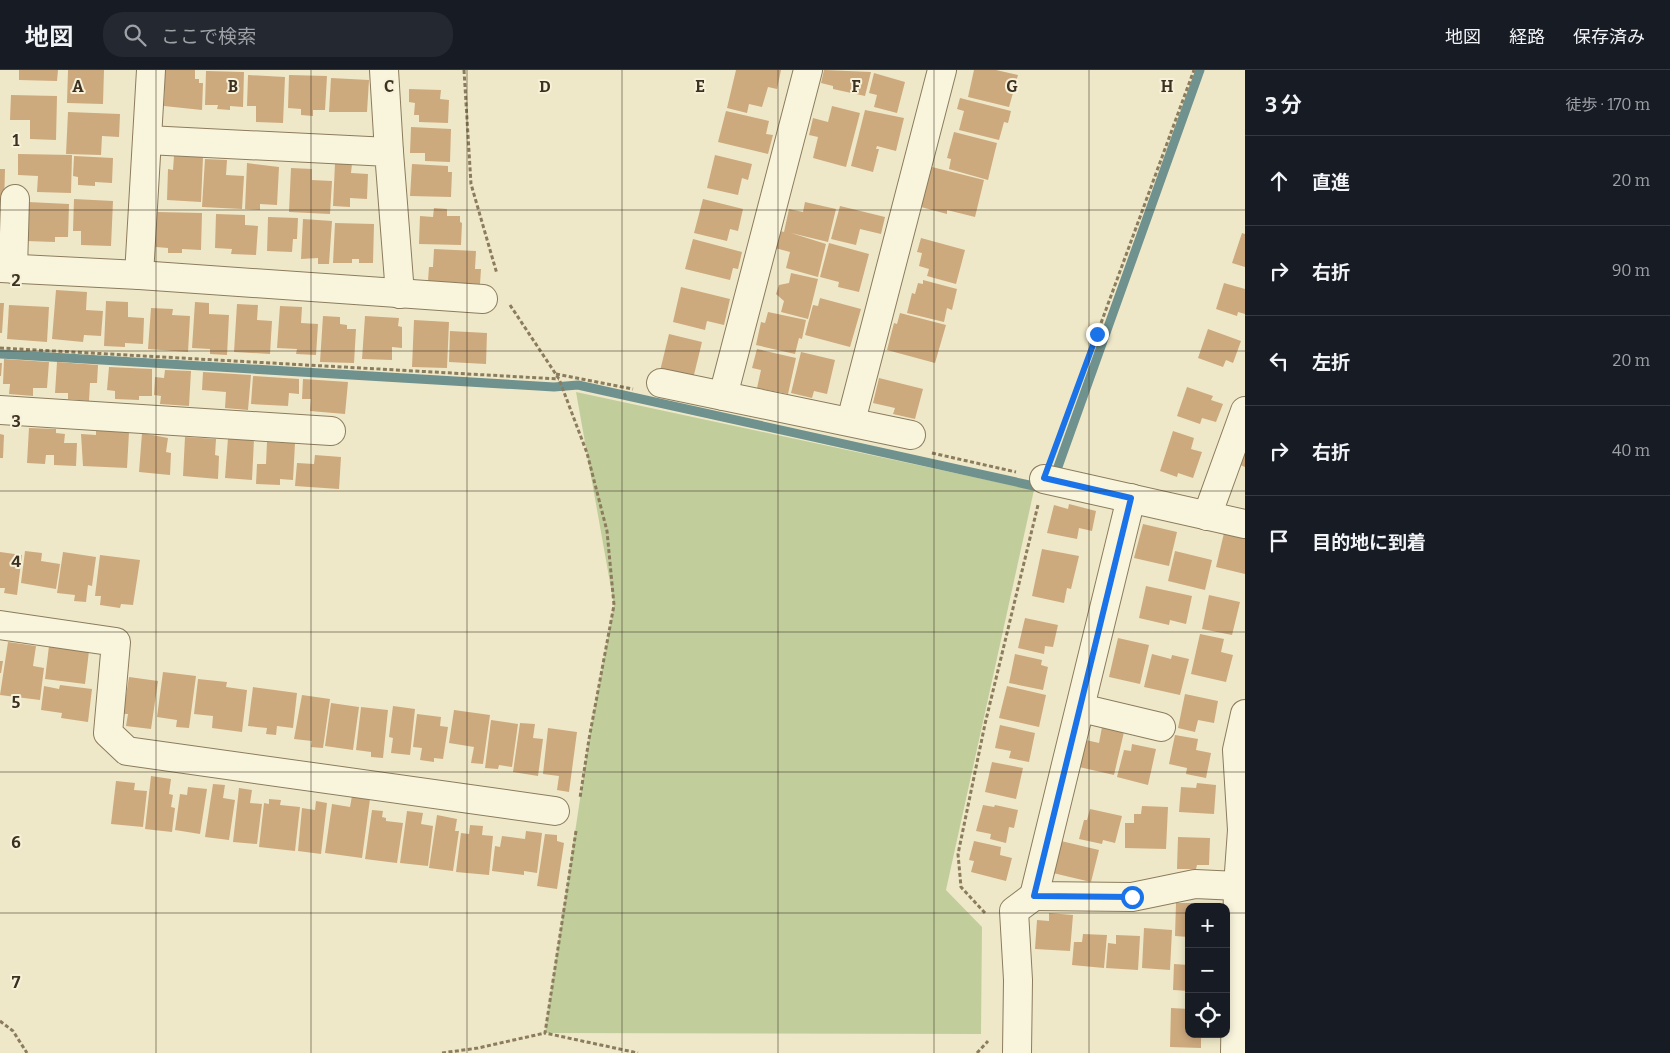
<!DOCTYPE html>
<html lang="ja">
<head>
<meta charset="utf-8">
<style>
  body { margin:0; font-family:Bitter,"Noto Sans JP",serif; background:#242831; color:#f1f3f6 }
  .controls { position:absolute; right:15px; bottom:15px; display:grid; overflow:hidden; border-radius:10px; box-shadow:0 2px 8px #0003 }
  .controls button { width:45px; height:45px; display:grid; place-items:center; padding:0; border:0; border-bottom:1px solid #363941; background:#171b24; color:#f1f3f6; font:25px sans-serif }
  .stop { position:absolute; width:15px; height:15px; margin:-11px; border:4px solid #1a73e8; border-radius:50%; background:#fff }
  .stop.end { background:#1a73e8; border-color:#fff; box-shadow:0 1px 5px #0008 }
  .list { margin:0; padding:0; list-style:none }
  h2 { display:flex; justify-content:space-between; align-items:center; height:65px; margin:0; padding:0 20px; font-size:21px }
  h2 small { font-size:16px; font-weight:400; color:#9ea1a6 }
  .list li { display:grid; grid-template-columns:32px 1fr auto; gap:15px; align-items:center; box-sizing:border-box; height:90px; padding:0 20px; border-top:1px solid #363941 }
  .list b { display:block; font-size:19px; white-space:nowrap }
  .list em { font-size:16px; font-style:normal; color:#9ea1a6 }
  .icon { flex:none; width:28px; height:28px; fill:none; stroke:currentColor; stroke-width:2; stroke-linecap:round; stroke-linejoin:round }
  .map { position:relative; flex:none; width:1245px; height:983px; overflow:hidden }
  header { display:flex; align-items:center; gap:30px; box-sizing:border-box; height:70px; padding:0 25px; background:#171b24; border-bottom:1px solid #363941 }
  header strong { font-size:24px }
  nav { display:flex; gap:28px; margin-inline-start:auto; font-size:18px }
  .search { width:350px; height:45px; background:#242831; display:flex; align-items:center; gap:12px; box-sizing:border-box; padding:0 18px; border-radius:20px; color:#9ea1a6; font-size:19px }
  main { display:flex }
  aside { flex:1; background:#171b24 }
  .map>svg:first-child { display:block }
  .green { fill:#c1ce9c }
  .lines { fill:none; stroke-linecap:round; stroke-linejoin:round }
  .stream { stroke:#6f928e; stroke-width:9 }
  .building { fill:#cda97e }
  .minor-casing { stroke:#8b7c5d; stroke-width:30 }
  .path { stroke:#8b7c5d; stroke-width:3; stroke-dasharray:4 2.5; stroke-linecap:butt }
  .minor { stroke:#f9f4dc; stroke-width:28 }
  .route { stroke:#1a73e8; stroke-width:6 }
  .grid { fill:none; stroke:#3c3120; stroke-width:1; stroke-opacity:0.55 }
  .grid-label { font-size:16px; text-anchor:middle; font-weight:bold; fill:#3c3120; stroke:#f6f1d8; stroke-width:4; stroke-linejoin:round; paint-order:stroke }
</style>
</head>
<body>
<header>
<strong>地図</strong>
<div class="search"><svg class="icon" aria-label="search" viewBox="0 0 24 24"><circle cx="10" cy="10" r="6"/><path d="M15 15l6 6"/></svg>ここで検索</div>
<nav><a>地図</a><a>経路</a><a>保存済み</a></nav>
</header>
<main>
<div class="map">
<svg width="1245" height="983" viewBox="0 0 1245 983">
  <rect width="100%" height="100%" fill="#efe8c8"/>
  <!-- green -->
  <path class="green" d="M576,322L1034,420L946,820L982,857L981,964L545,963L589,669L614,535Z"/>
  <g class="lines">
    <!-- stream -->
    <g class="stream">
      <path d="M0,284L554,317L578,315L1043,418"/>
      <path d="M1054,408L1200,0"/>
    </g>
  </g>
  <!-- building -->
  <g class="building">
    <path d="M19,0H58L57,11L19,10Z"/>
    <path d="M68,0H104L103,34L67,33Z"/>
    <path d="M165,0H195V9H199V13H203L202,40L164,36Z"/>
    <path d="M736,0H781L777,19L768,17L762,37L749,34L747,43L727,38Z"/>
    <path d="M824,0L871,2L865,26L833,19V16L821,13Z"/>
    <path d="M974,0H996L1018,5L1009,37L968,27Z"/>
    <path d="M206,1L244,2L243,37L230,36V40L217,39L218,35H205Z"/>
    <path d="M874,3L905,12L897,43L874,37L877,25L869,23Z"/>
    <path d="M248,5L285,7L283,53L256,52V36H247Z"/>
    <path d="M289,5L327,6L325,40H313V46L301,45V39L288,38Z"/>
    <path d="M331,8L369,10L367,42H329Z"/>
    <path d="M409,19L441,20L440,29L449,30L448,53L419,52V45H414L415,33L409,32Z"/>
    <path d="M11,25L57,26L56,70L30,69V50H10Z"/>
    <path d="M960,28L1011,41L1008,53L1004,52L999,70L959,60L964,41L957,39Z"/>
    <path d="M832,36L860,43L846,97L813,88L818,67L809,65L813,48L828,52Z"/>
    <path d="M865,40L904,48L896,81L877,76L876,79H879L873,102L851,96Z"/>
    <path d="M726,41L769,51L766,64L773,65L768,84L718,72Z"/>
    <path d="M68,42L120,44L119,67L102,66L101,85L66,84Z"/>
    <path d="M411,57L451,59L450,92L425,91V83H410Z"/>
    <path d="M954,62L997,73L988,110L949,99L951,89L947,88Z"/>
    <path d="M18,84L72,85L71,123L37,122L38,106L18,105Z"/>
    <path d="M715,85L752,94L748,110L742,108L738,125L707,118Z"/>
    <path d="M74,86L113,88L112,113L95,112V116L78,115V107L73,106Z"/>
    <path d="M174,86L203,87L201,132L167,130L168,99L173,100Z"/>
    <path d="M205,89L227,90L226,105L244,106L242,139L202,137Z"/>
    <path d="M247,93L279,97L277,135L260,134V140L245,139Z"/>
    <path d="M335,93L352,94L351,103L368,104L367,129L350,128V137L333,136Z"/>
    <path d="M412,94L448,96V102H452L451,127L410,126Z"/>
    <path d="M932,97L984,110L975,147L947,140V144L921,137Z"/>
    <path d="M291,98L312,99V110L332,111L330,144L289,142Z"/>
    <path d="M0,99H5L4,137H0Z"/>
    <path d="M74,129L113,131L111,176L81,175V161H73Z"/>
    <path d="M703,129L743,139L738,161L730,159L727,171L694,163Z"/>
    <path d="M28,132L69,134L68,167H55V172L26,171Z"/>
    <path d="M805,132L836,139L828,172L791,163L826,174L818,207L786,198L790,182L775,178L780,161L784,162L789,139L803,142Z"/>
    <path d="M840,136L885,147L881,164L860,159L856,175L831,169Z"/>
    <path d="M434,138L447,139V146H460V152L462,153L461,175L419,174L420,146L433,147Z"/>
    <path d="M157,142L202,143L201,180L182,179V183H168V178L156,177Z"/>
    <path d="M216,144L245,145V155L258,156L256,185L231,184L232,179L215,178Z"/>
    <path d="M268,147L298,148L297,169H293L292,182L267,181Z"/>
    <path d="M303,149L332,151L329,194H318V188L301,189Z"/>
    <path d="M335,153L374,154L373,193H359V189H352V193H333Z"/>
    <path d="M1242,163L1245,164V197L1232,193Z"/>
    <path d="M921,168L965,180L956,214L927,206L929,199L919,196L922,183L917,182Z"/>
    <path d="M693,169L742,182L738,199L733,198L730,210L685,199Z"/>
    <path d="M829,173L869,184L859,222L838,217L839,212L820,207Z"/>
    <path d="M434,179L476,181L475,199H481L480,214L428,211L429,197H433Z"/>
    <path d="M791,203L818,209L808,249L781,242L784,231L776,224L779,215L789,213Z"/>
    <path d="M923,210L957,219L952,240L947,238L944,252L907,243L912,223L915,224L918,213L923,214Z"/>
    <path d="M1224,213L1245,219V244L1238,242L1237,246L1216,239Z"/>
    <path d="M681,217L730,229L724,255L707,251L705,260L673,252Z"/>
    <path d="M56,220L87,222L86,240L103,241L101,266L84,265L83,272L52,269Z"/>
    <path d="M820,228L861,239L850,277L805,265L813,235L818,236Z"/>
    <path d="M106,231L128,232V247L144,248L143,274L125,273V277L104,276Z"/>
    <path d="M195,232L209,233V244L229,245L227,285L210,284V279L192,278Z"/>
    <path d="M0,233H4L2,263H0Z"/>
    <path d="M237,234L258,235L257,250L272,251L270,284L234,282Z"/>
    <path d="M9,235L49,237L47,272L7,269Z"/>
    <path d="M280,236L302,237L301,253L318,254L316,285L296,284L297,279L277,278Z"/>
    <path d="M151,238L173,239L172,245L190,246L188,282L148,279Z"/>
    <path d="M768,242L806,250L802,269L799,268L795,284L756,275L761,252L765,253Z"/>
    <path d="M900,243L946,255L935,293L887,280L894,253L897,254Z"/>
    <path d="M323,246L340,247V254L347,255V259H356L354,293L320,292Z"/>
    <path d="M365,246L399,248L398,256L402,257V278L392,277V290L362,289Z"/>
    <path d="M414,250L449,252L447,298L412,297Z"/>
    <path d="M1208,259L1241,271L1233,293L1226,290L1223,297L1198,288Z"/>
    <path d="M450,261L487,263L486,294L449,292Z"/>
    <path d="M669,264L702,272L693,309L660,301Z"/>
    <path d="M757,279L796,288L788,324L757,318L761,300L752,298Z"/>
    <path d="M801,282L835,290L827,324L814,321L812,328L791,323Z"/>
    <path d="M4,289L49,292L47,318H33V326L9,324L10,314H3Z"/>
    <path d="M57,292L98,295L97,313H90L89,331L68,329V323H55Z"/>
    <path d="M0,293H2L1,306H0Z"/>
    <path d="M109,297L152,299V326H139V330L115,329V321L107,320Z"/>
    <path d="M165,300L191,301L189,336L160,334L161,326L154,325L155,307L164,308Z"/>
    <path d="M203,302L251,305L248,340L225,338L226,322L202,320Z"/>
    <path d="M253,306L299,309V324L289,323L288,336L251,334Z"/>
    <path d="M879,308L923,319L915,349L893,344L895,338L873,333Z"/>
    <path d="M303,309L348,312L345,344L310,341L311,329H302Z"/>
    <path d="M1187,317L1213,326L1211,330L1223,334L1216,352L1202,348L1200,354L1177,346Z"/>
    <path d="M29,358L56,359V363L65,364L64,373H77L76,396L54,395V385H46L45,394L27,393Z"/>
    <path d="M96,360L129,362L127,398L83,396L81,364L96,365Z"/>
    <path d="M1173,361L1194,368L1191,379L1202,382L1193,408L1178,403L1177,407L1160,401Z"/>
    <path d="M142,363L168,368L166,382L171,383L170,405L139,402Z"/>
    <path d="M0,364L4,365L3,388H0Z"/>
    <path d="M185,367L216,369L215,385L219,386L218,409L183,406Z"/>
    <path d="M228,368L254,369L252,410L225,408Z"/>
    <path d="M267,372L295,373L293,410L280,409V415L256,414L257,394H266Z"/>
    <path d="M1245,381V397L1240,395Z"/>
    <path d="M315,385L341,387L339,419L295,416L297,393L314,394Z"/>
    <path d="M1069,434L1096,441L1092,461L1079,458L1077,469L1047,463L1054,435L1068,439Z"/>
    <path d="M1143,454L1177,462L1169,496L1134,488Z"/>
    <path d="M1224,463L1245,468V504L1216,497Z"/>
    <path d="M1042,479L1079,486L1071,519L1067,518L1064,533L1032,526Z"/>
    <path d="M25,481L42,483L41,491L60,494L56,519L21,513Z"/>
    <path d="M1175,481L1212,490L1205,520L1168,511Z"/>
    <path d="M0,482L22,485L17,525L4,523L5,518H0Z"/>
    <path d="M63,482L96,487L92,516L88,515L86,532L74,531L75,525L57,523Z"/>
    <path d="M100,485L140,490L133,535L121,534L120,538L100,535L101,526H95Z"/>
    <path d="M1146,516L1192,526L1186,554L1170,550L1169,555L1139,548Z"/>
    <path d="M1209,525L1240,532L1232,565L1202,559Z"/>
    <path d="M1025,548L1058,555L1053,577L1045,576L1044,584L1018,578Z"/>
    <path d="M1200,564L1224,569L1221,582L1233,585L1226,612L1191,604Z"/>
    <path d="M1118,568L1149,575L1140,614L1109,607Z"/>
    <path d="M8,572L36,576L33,596L44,598L40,630L0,625Z"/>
    <path d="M49,576L89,581L85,614L45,609Z"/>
    <path d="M1015,584L1042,590L1041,595L1048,597L1043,620L1009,613Z"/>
    <path d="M1152,584L1171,589L1172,585L1189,589L1180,625L1144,617Z"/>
    <path d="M0,591H3L1,603H0Z"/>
    <path d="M163,602L196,606L189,658L176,657L177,650L157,647Z"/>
    <path d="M129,607L158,611L151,659L126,656L128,644H123Z"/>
    <path d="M198,609L227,612L226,617L247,620L242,662L212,658L213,646L194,644Z"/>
    <path d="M60,615L92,619L88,652L61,648L62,643L41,640L44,616L59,619Z"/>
    <path d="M1007,616L1046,625L1039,657L999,648Z"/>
    <path d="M253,617L297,623L293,658L277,656L276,665L266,664L267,658L248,656Z"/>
    <path d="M1185,624L1218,631L1214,653L1198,650L1195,662L1178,658Z"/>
    <path d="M302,625L330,629L323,678L311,677L312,671L294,669Z"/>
    <path d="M331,633L359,637L353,680L325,676Z"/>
    <path d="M393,636L415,639L410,685L391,683L393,668L389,667Z"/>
    <path d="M361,637L388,640L383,688L371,687V682L356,680Z"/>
    <path d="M454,640L490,645L483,694L471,693L474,677L449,673Z"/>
    <path d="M417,644L441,647L440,656L448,657L443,689L434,688V692L420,690L422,678L413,677Z"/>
    <path d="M491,650L518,654L512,697L499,695L498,699L485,698Z"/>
    <path d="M520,653L535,654L533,668L543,669L538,706L513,702Z"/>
    <path d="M1000,655L1035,663L1029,692L1009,688L1011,681L995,678Z"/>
    <path d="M1102,657L1124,662L1114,705L1079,697L1086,670L1099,673Z"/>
    <path d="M548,658L577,662L569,722L557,720L559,706L543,704Z"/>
    <path d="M1175,665L1198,669L1196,680L1211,683L1206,708L1186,704L1187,698L1169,694Z"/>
    <path d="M1132,674L1156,679L1148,715L1117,707L1124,680L1131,681Z"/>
    <path d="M992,692L1023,698L1016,729L985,722Z"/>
    <path d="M151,706L171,709L169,724L173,725L171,737L175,738L172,762L145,759Z"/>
    <path d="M116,711L135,713L134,720L147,721L143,757L111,754Z"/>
    <path d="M1197,713L1216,715L1214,744L1179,742L1181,717L1196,718Z"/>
    <path d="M213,714L225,715L223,728L235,730L229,770L205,767Z"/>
    <path d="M188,717L207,719L200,764L175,760L180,724L187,725Z"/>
    <path d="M239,718L252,720L250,733L262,734L257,774L233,772Z"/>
    <path d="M352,726L370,729L362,788L325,783L332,734L350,737Z"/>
    <path d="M269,729L281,730L280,735L300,737L295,781L259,777L264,733L269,734Z"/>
    <path d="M316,731L327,733L321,784L298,781L302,738L315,740Z"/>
    <path d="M983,735L994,737L995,735L1018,740L1014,758L1009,757L1006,773L990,769L991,764L976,761Z"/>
    <path d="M1142,736L1168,737L1166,779L1125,778V753H1134V744H1141Z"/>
    <path d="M1090,739L1122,746L1115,773L1103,770L1102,774L1079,769L1084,750H1087Z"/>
    <path d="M372,740L383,741L382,747L386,748V751L403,753L397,793L365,789Z"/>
    <path d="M407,741L423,743L421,754L433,756L428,796L400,793Z"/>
    <path d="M437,745L457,749L455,761H459L453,801L429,798Z"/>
    <path d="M470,755L483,756L482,765L493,766L489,805L456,802L461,763L469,764Z"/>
    <path d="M526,761L542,763L537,803L524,801V805L492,801L495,776L500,777L502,766L525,769Z"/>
    <path d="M545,764L557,765V771L564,773L557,819L537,816Z"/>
    <path d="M1178,767L1210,768L1209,795H1197L1196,799H1177Z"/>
    <path d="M974,771L1001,777L1000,785L1012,788L1006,811L971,802L974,791L969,790Z"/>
    <path d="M1061,771L1099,780L1091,812L1053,803Z"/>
    <path d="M1176,833H1210V837H1189V867L1175,866Z"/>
    <path d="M1049,843L1073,845L1070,881L1035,879L1037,850L1049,851Z"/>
    <path d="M1144,858L1172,860L1170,900L1142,898Z"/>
    <path d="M1083,864L1107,865L1104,898L1072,895L1074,872H1082Z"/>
    <path d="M1116,865L1140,866L1138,900L1106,898L1108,873L1116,874Z"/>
    <path d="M1174,894L1189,895V921L1173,920Z"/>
    <path d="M1171,938L1189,939V964H1201V978L1170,977Z"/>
  </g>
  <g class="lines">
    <!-- minor casing -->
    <g class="minor-casing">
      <g id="minor">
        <path d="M384,0L389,82"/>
        <path d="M147,70L389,82L400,224"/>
        <path d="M0,198L139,205L483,229"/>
        <path d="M13,199L15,129"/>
        <path d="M139,205L151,0"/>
        <path d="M661,313L911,365"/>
        <path d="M723,326L808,0"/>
        <path d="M0,340L331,361"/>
        <path d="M851,351L942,0"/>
        <path d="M1044,409L1245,454"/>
        <path d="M1131,428L1034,826L1132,827L1195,814L1238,816L1242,760"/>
        <path d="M1207,446L1245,341"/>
        <path d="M0,555L116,572L108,663L127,681L555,741"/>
        <path d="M1081,638L1161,657"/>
        <path d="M1245,644L1237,680L1242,760H1245"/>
        <path d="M1017,983L1018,910L1014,841L1034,826"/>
        <path d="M1235,983L1238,816"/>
      </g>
    </g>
    <!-- path -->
    <g class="path">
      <path d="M464,0L471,114L497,204"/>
      <path d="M510,235L559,309L587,383L607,461L614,535L589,669L580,728"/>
      <path d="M0,278L559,309"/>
      <path d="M556,304L633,319"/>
      <path d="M1054,381L1194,0"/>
      <path d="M932,383L1016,402"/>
      <path d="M576,761L545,963L638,983"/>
      <path d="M985,843L961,817L958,784L985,654L1038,435"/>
      <path d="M0,951L13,961L27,983"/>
      <path d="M442,983L478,978L545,963"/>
      <path d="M977,983L988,971"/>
    </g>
    <!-- minor -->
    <use href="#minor" class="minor"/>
  </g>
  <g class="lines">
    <!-- route -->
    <path class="route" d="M1097,264L1044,408L1131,428L1034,826L1132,827"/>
  </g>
  <!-- grid -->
  <path class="grid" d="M156,0V983M311,0V983M467,0V983M622,0V983M778,0V983M934,0V983M1089,0V983M0,140H1245M0,281H1245M0,421H1245M0,562H1245M0,702H1245M0,843H1189M1226,843H1245"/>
  <g class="grid-label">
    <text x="78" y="22">A</text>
    <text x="233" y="22">B</text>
    <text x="389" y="22">C</text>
    <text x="545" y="22">D</text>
    <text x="700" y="22">E</text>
    <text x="856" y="22">F</text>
    <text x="1012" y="22">G</text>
    <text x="1167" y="22">H</text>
    <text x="16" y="76">1</text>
    <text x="16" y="216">2</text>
    <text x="16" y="357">3</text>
    <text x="16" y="497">4</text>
    <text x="16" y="638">5</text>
    <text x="16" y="778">6</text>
    <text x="16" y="918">7</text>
  </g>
</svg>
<div class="controls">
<button>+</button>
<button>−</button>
<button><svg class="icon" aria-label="locate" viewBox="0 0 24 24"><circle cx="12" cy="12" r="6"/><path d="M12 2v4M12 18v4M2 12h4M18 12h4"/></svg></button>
</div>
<div class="stop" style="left:1132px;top:827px"></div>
<div class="stop end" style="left:1097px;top:264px"></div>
</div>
<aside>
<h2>3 分<small>徒歩 · 170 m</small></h2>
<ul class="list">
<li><svg class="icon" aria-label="ahead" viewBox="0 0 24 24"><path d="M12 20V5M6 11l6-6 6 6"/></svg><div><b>直進</b></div><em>20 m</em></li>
<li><svg class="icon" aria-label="right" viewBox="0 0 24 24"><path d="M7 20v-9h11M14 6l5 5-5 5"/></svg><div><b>右折</b></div><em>90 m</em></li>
<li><svg class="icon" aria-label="left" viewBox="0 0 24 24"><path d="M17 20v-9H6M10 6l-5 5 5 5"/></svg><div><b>左折</b></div><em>20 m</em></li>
<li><svg class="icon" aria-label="right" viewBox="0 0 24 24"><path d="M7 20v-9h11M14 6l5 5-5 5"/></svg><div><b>右折</b></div><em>40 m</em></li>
<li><svg class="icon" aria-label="arrive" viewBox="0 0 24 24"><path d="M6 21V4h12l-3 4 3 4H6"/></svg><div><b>目的地に到着</b></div></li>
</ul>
</aside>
</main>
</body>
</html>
